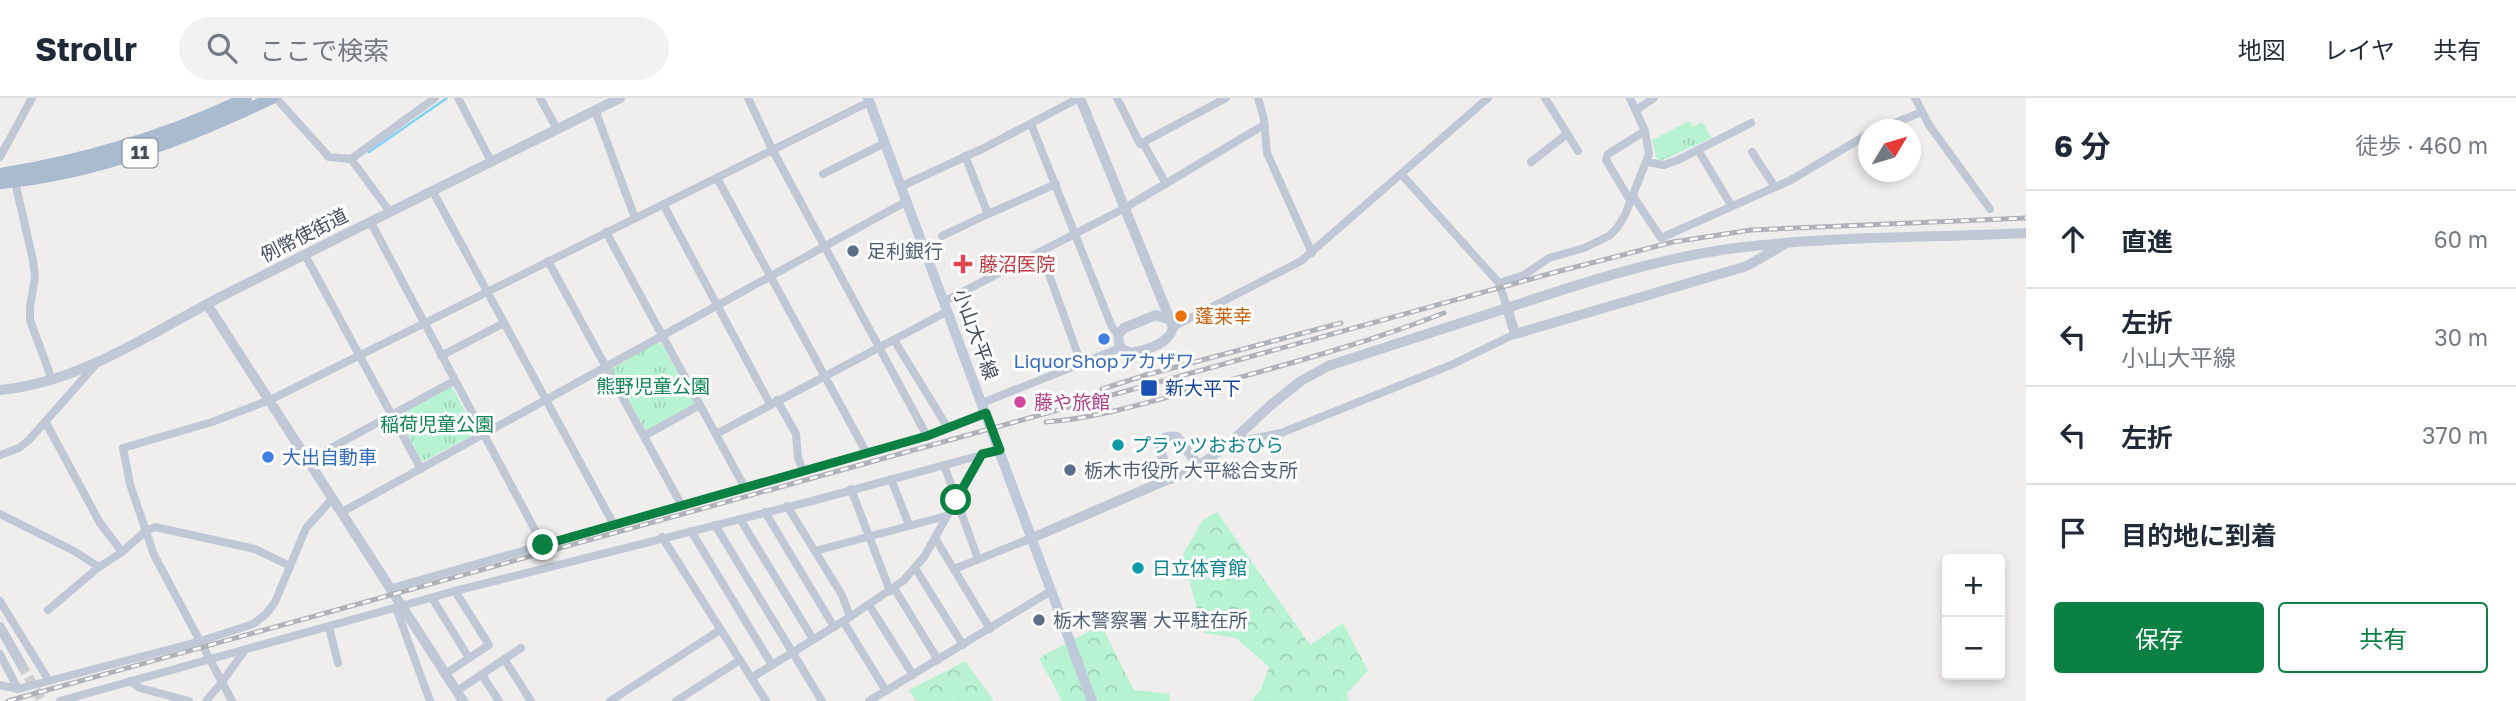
<!DOCTYPE html>
<html lang="ja">
<head>
<meta charset="utf-8">
<style>
  body { margin:0; font-family:"Golos Text","Noto Sans JP",sans-serif; background:#f2f2f3; color:#1f2937 }
  .controls { position:absolute; right:21px; bottom:21px; display:grid; overflow:hidden; border-radius:7px; box-shadow:0 4px 10px #0003 }
  .controls button { width:63px; height:63px; display:grid; place-items:center; padding:0; border:0; border-bottom:2px solid #e0e1e3; background:#fff; color:#1f2937; font:35px sans-serif }
  .compass { position:absolute; left:1858px; top:21px; width:63px; height:63px; border-radius:50%; background:#fff; box-shadow:0 4px 10px #0003; rotate:52deg }
  .stop { position:absolute; width:21px; height:21px; margin:-16px; border:5px solid #0b8043; border-radius:50%; background:#fff }
  .stop.end { background:#0b8043; border-color:#fff; box-shadow:0 2px 7px #0008 }
  .list { margin:0; padding:0; list-style:none }
  h2 { display:flex; justify-content:space-between; align-items:center; height:91px; margin:0; padding:0 28px; font-size:30px }
  h2 small { font-size:23px; font-weight:400; color:#747a83 }
  .list li { display:grid; grid-template-columns:46px 1fr auto; gap:21px; align-items:center; box-sizing:border-box; height:98px; padding:0 28px; border-top:2px solid #e0e1e3 }
  .list b { display:block; font-size:26px; white-space:nowrap }
  .list p { margin:0; font-size:23px; white-space:nowrap; color:#747a83 }
  .list em { font-size:23px; font-style:normal; color:#747a83 }
  .actions { display:flex; gap:14px; padding:21px 28px }
  .actions a { flex:1; padding:16px 0; border:2px solid #0b8043; border-radius:7px; text-align:center; font-size:24px; color:#0b8043 }
  .actions .main { background:#0b8043; color:#fff }
  .icon { flex:none; width:38px; height:38px; fill:none; stroke:currentColor; stroke-width:2; stroke-linecap:round; stroke-linejoin:round }
  .map { position:relative; flex:none; width:2026px; height:603px; overflow:hidden }
  header { display:flex; align-items:center; gap:42px; box-sizing:border-box; height:98px; padding:0 35px; background:#fff; border-bottom:2px solid #e0e1e3 }
  header strong { font-size:33px }
  nav { display:flex; gap:38px; margin-inline-start:auto; font-size:24px }
  .search { width:490px; height:63px; background:#f2f2f3; display:flex; align-items:center; gap:18px; box-sizing:border-box; padding:0 24px; border-radius:38px; color:#747a83; font-size:26px }
  main { display:flex }
  aside { flex:1; background:#fff }
  .map>svg:first-child { display:block }
  .grass { fill:url(#grass-tufts) }
  .forest { fill:url(#forest-crowns) }
  .lines { fill:none; stroke-linecap:round; stroke-linejoin:round }
  .stream { stroke:#80d2f4; stroke-width:2.5 }
  .tertiary-tunnel { stroke:#cecdd0; stroke-width:10; stroke-dasharray:10 5; stroke-linecap:butt }
  .minor { stroke:#bfc8d4; stroke-width:8 }
  .tertiary { stroke:#bfc8d4; stroke-width:10 }
  .secondary { stroke:#bec9d9; stroke-width:10 }
  .primary { stroke:#aabacf; stroke-width:12 }
  .rail-casing { stroke:#afb2b9; stroke-width:5 }
  .rail { stroke:#fff; stroke-width:2.5; stroke-dasharray:8; stroke-linecap:butt }
  .route { stroke:#0b8043; stroke-width:9 }
  .service-dot { fill:#5c6f8a; stroke:#fff; stroke-width:2.5 }
  .health-dot { fill:#e0444e; stroke:#fff; stroke-width:2.5 }
  .food-dot { fill:#e8710a; stroke:#fff; stroke-width:2.5 }
  .shop-dot { fill:#3f7fe0; stroke:#fff; stroke-width:2.5 }
  .transit-dot { fill:#1a4fb4; stroke:#fff; stroke-width:2.5 }
  .hotel-dot { fill:#d1479c; stroke:#fff; stroke-width:2.5 }
  .culture-dot { fill:#0f9aa8; stroke:#fff; stroke-width:2.5 }
  .labels { text-anchor:middle; stroke-width:6; stroke-linejoin:round; paint-order:stroke }
  .shield { fill:#fff; stroke:#7c848e; stroke-width:2 }
  .shield-label { font-size:18px; font-weight:bold; fill:#444f5d }
  .street-label { font-size:19px; fill:#444f5d; stroke:#fff }
  .service-label { font-size:19px; fill:#4e5e75; stroke:#fff; text-anchor:start }
  .health-label { font-size:19px; fill:#be3a42; stroke:#fff; text-anchor:start }
  .food-label { font-size:19px; fill:#c56008; stroke:#fff; text-anchor:start }
  .shop-label { font-size:19px; fill:#366cbe; stroke:#fff }
  .park-label { font-size:19px; fill:#0e8453; stroke:#fff }
  .transit-label { font-size:19px; fill:#164399; stroke:#fff; text-anchor:start }
  .hotel-label { font-size:19px; fill:#b23c85; stroke:#fff; text-anchor:start }
  .culture-label { font-size:19px; fill:#0d838f; stroke:#fff; text-anchor:start }
</style>
</head>
<body>
<header>
<strong>Strollr</strong>
<div class="search"><svg class="icon" aria-label="search" viewBox="0 0 24 24"><circle cx="10" cy="10" r="6"/><path d="M15 15l6 6"/></svg>ここで検索</div>
<nav><a>地図</a><a>レイヤ</a><a>共有</a></nav>
</header>
<main>
<div class="map">
<svg width="2026" height="603" viewBox="0 0 2026 603">
  <defs>
    <pattern id="grass-tufts" width="24" height="20" patternUnits="userSpaceOnUse" patternTransform="scale(1.75)"><rect width="24" height="20" fill="#b7f3d3"/><path d="M3 7l-1-3M5 7V3M7 7l1-3M15 17l-1-3M17 17v-4M19 17l1-3" fill="none" stroke="#9fd2b8"/></pattern>
    <pattern id="forest-crowns" width="20" height="18" patternUnits="userSpaceOnUse" patternTransform="scale(1.75)"><rect width="20" height="18" fill="#b7f3d3"/><path d="M2 6a3 3 0 1 1 6 0M12 15a3 3 0 1 1 6 0" fill="none" stroke="#9fd2b8"/></pattern>
  </defs>
  <rect width="100%" height="100%" fill="#f0eded"/>
  <!-- grass -->
  <g class="grass">
    <path d="M1689,23L1693,29L1702,24L1712,40L1660,63L1656,59L1652,42Z"/>
    <path d="M656,245H661L695,306L646,333L611,271Z"/>
    <path d="M451,287L477,335L422,364L397,317Z"/>
  </g>
  <!-- forest -->
  <g class="forest">
    <path d="M1217,414L1310,547L1343,525L1368,573L1346,596L1350,603H1251L1260,593L1269,569L1236,540L1204,535L1182,458L1202,423Z"/>
    <path d="M1101,527L1134,592L1169,596L1170,603H1062L1039,560Z"/>
    <path d="M965,563L994,603H916L909,592Z"/>
  </g>
  <g class="lines">
    <!-- stream -->
    <path class="stream" d="M369,54L447,0"/>
    <!-- tertiary-tunnel -->
    <path class="tertiary-tunnel" d="M21,566L42,603"/>
    <!-- minor -->
    <g class="minor">
      <path d="M276,0L329,59L351,61L435,0"/>
      <path d="M458,0L491,63"/>
      <path d="M540,0L557,31"/>
      <path d="M748,0L772,51L927,338"/>
      <path d="M1117,0L1140,46L1226,0"/>
      <path d="M1258,0L1264,21L1267,55L1312,155"/>
      <path d="M1545,0L1578,53"/>
      <path d="M1915,0L1929,27L1990,111"/>
      <path d="M595,12L635,120"/>
      <path d="M1636,12L1654,0"/>
      <path d="M1031,26L1112,229L1118,237"/>
      <path d="M1877,32L1922,14"/>
      <path d="M1143,45L1166,86"/>
      <path d="M1698,52L1731,107"/>
      <path d="M1752,54L1775,89"/>
      <path d="M965,58L988,116L1056,86"/>
      <path d="M0,59L32,0"/>
      <path d="M351,61L390,114"/>
      <path d="M1531,64L1567,36"/>
      <path d="M1647,64L1664,67L1678,62L1751,25"/>
      <path d="M823,76L885,45"/>
      <path d="M1402,77L1499,185L1524,177L1549,160L1584,150L1609,138L1617,130L1625,117L1649,56L1645,33L1630,0"/>
      <path d="M717,80L866,354"/>
      <path d="M15,84L33,162L35,179L30,209V222L52,282"/>
      <path d="M902,88L984,50L1079,0"/>
      <path d="M432,92L614,427"/>
      <path d="M1633,98L1661,140L1791,82L1868,36"/>
      <path d="M1631,104L1606,62L1608,56L1645,33"/>
      <path d="M663,106L770,306"/>
      <path d="M370,123L543,447"/>
      <path d="M606,134L745,390"/>
      <path d="M942,138L988,116"/>
      <path d="M1041,154L1081,265"/>
      <path d="M305,157L421,371"/>
      <path d="M548,163L682,408"/>
      <path d="M1499,185L1507,210"/>
      <path d="M945,203L1123,111L1264,27"/>
      <path d="M1173,229L1301,163L1488,0"/>
      <path d="M894,242L948,330"/>
      <path d="M441,258L504,225"/>
      <path d="M777,302L796,336L798,360L803,372"/>
      <path d="M982,305L1120,250"/>
      <path d="M46,325L100,425L122,454L147,432L155,429L255,451L290,468"/>
      <path d="M716,336L948,213"/>
      <path d="M644,338L700,307"/>
      <path d="M1230,345L1281,335L1451,267L1515,236"/>
      <path d="M0,357L19,350L29,342L98,264"/>
      <path d="M309,362L454,283"/>
      <path d="M944,367L978,461"/>
      <path d="M891,381L909,427"/>
      <path d="M851,391L890,493"/>
      <path d="M787,408L842,497L850,519"/>
      <path d="M342,414L907,103"/>
      <path d="M765,414L834,529"/>
      <path d="M0,416L74,453L99,469"/>
      <path d="M740,421L813,541"/>
      <path d="M715,427L822,603"/>
      <path d="M691,433L772,567"/>
      <path d="M662,439L766,603"/>
      <path d="M935,440L990,531"/>
      <path d="M815,453L946,418"/>
      <path d="M915,470L963,547"/>
      <path d="M954,471L1032,440"/>
      <path d="M392,490L927,338L986,315"/>
      <path d="M894,490L938,562"/>
      <path d="M432,500L469,560"/>
      <path d="M0,503L49,583"/>
      <path d="M869,507L913,577"/>
      <path d="M396,510L430,603"/>
      <path d="M48,512L99,469L122,454"/>
      <path d="M843,523L886,593"/>
      <path d="M329,529L338,565"/>
      <path d="M0,556L18,591"/>
      <path d="M504,561L531,603"/>
      <path d="M445,576L489,547L455,493"/>
      <path d="M482,577L499,603"/>
      <path d="M751,580L850,519L903,483L924,459L982,356"/>
      <path d="M130,583L140,590L189,603"/>
      <path d="M0,587L18,591L201,543L253,526L266,516L275,504L306,430L333,400"/>
      <path d="M457,593L521,550"/>
      <path d="M60,603L455,493L812,403L1000,352"/>
      <path d="M206,603L222,584L245,552"/>
      <path d="M232,603L154,457L130,386L123,350L212,324L270,302L869,4"/>
      <path d="M610,603L720,532"/>
      <path d="M676,603L740,562"/>
      <path d="M869,603L1051,493"/>
    </g>
    <!-- tertiary -->
    <g class="tertiary">
      <path d="M1080,0L1173,229C1170,246 1146,252 1131,255L1120,250L1118,237L1124,230L1156,217L1170,222"/>
      <path d="M207,206L463,603"/>
      <path d="M1507,210C1579,186 1652,162 1728,151C1826,138 1927,140 2026,135"/>
      <path d="M0,292C85,284 158,230 232,193C361,128 491,64 620,0"/>
      <path d="M1171,381C1165,367 1148,334 1177,339L1199,368"/>
      <path d="M1032,440L1199,368L1230,345L1272,306L1301,283L1328,268L1507,210L1515,236L1747,168L1785,146"/>
      <path d="M0,529L21,566"/>
    </g>
    <!-- secondary -->
    <path class="secondary" d="M868,0L1092,603"/>
    <!-- primary -->
    <g class="primary">
      <path d="M0,76C87,62 167,38 246,0"/>
      <path d="M0,85C96,76 186,41 272,0"/>
    </g>
    <!-- rail casing -->
    <g class="rail-casing">
      <g id="rail">
        <path d="M1102,291L1146,277L1341,225"/>
        <path d="M1046,324C1101,320 1155,302 1208,288C1288,266 1367,245 1444,215"/>
        <path d="M8,603L1556,174L1673,144L1751,132L2026,120"/>
      </g>
    </g>
    <!-- rail -->
    <use href="#rail" class="rail"/>
  </g>
  <g class="lines">
    <!-- route -->
    <path class="route" d="M543,447L927,338L986,315L1000,352L982,356L956,402"/>
  </g>
  <!-- markers -->
  <g class="service-dot">
    <circle cx="853" cy="153" r="7"/>
    <circle cx="1070" cy="372" r="7"/>
    <circle cx="1039" cy="522" r="7"/>
  </g>
  <path class="health-dot" d="M959.5 155.5h7v7h7v7h-7v7h-7v-7h-7v-7h7z"/>
  <circle class="food-dot" cx="1181" cy="218" r="7"/>
  <g class="shop-dot">
    <circle cx="1104" cy="241" r="7"/>
    <circle cx="268" cy="359" r="7"/>
  </g>
  <rect class="transit-dot" x="1140" y="281" width="18" height="18" rx="3.5"/>
  <circle class="hotel-dot" cx="1020" cy="304" r="7"/>
  <g class="culture-dot">
    <circle cx="1118" cy="347" r="7"/>
    <circle cx="1138" cy="470" r="7"/>
  </g>
  <g class="labels">
    <!-- shield labels -->
    <rect class="shield" x="122.5" y="40.5" width="35" height="29" rx="5"/>
    <g class="shield-label">
      <text x="140" y="61">11</text>
    </g>
    <!-- street labels -->
    <g class="street-label">
      <text transform="translate(304 137) rotate(-27)" y="7">例幣使街道</text>
      <text transform="translate(976 236) rotate(70)" y="7">小山大平線</text>
    </g>
    <!-- service labels -->
    <g class="service-label">
      <text x="867" y="160">足利銀行</text>
      <text x="1084" y="379">栃木市役所 大平総合支所</text>
      <text x="1053" y="529">栃木警察署 大平駐在所</text>
    </g>
    <!-- health labels -->
    <g class="health-label">
      <text x="979" y="173">藤沼医院</text>
    </g>
    <!-- food labels -->
    <g class="food-label">
      <text x="1195" y="225">蓬莱幸</text>
    </g>
    <!-- shop labels -->
    <g class="shop-label">
      <text x="1104" y="270">LiquorShopアカザワ</text>
      <text x="282" y="366" text-anchor="start">大出自動車</text>
    </g>
    <!-- park labels -->
    <g class="park-label">
      <text x="653" y="295">熊野児童公園</text>
      <text x="437" y="333">稲荷児童公園</text>
    </g>
    <!-- transit labels -->
    <g class="transit-label">
      <text x="1165" y="297">新大平下</text>
    </g>
    <!-- hotel labels -->
    <g class="hotel-label">
      <text x="1034" y="311">藤や旅館</text>
    </g>
    <!-- culture labels -->
    <g class="culture-label">
      <text x="1132" y="354">プラッツおおひら</text>
      <text x="1152" y="477">日立体育館</text>
    </g>
  </g>
</svg>
<div class="controls">
<button>+</button>
<button>−</button>
</div>
<svg class="compass" viewBox="-18 -18 36 36"><path d="M0-13l5 13h-10z" fill="#e53935"/><path d="M0 13l5-13h-10z" fill="#747a83"/></svg>
<div class="stop" style="left:956px;top:402px"></div>
<div class="stop end" style="left:543px;top:447px"></div>
</div>
<aside>
<h2>6 分<small>徒歩 · 460 m</small></h2>
<ul class="list">
<li><svg class="icon" aria-label="ahead" viewBox="0 0 24 24"><path d="M12 20V5M6 11l6-6 6 6"/></svg><div><b>直進</b></div><em>60 m</em></li>
<li><svg class="icon" aria-label="left" viewBox="0 0 24 24"><path d="M17 20v-9H6M10 6l-5 5 5 5"/></svg><div><b>左折</b><p>小山大平線</p></div><em>30 m</em></li>
<li><svg class="icon" aria-label="left" viewBox="0 0 24 24"><path d="M17 20v-9H6M10 6l-5 5 5 5"/></svg><div><b>左折</b></div><em>370 m</em></li>
<li><svg class="icon" aria-label="arrive" viewBox="0 0 24 24"><path d="M6 21V4h12l-3 4 3 4H6"/></svg><div><b>目的地に到着</b></div></li>
</ul>
<div class="actions"><a class="main">保存</a><a>共有</a></div>
</aside>
</main>
</body>
</html>
